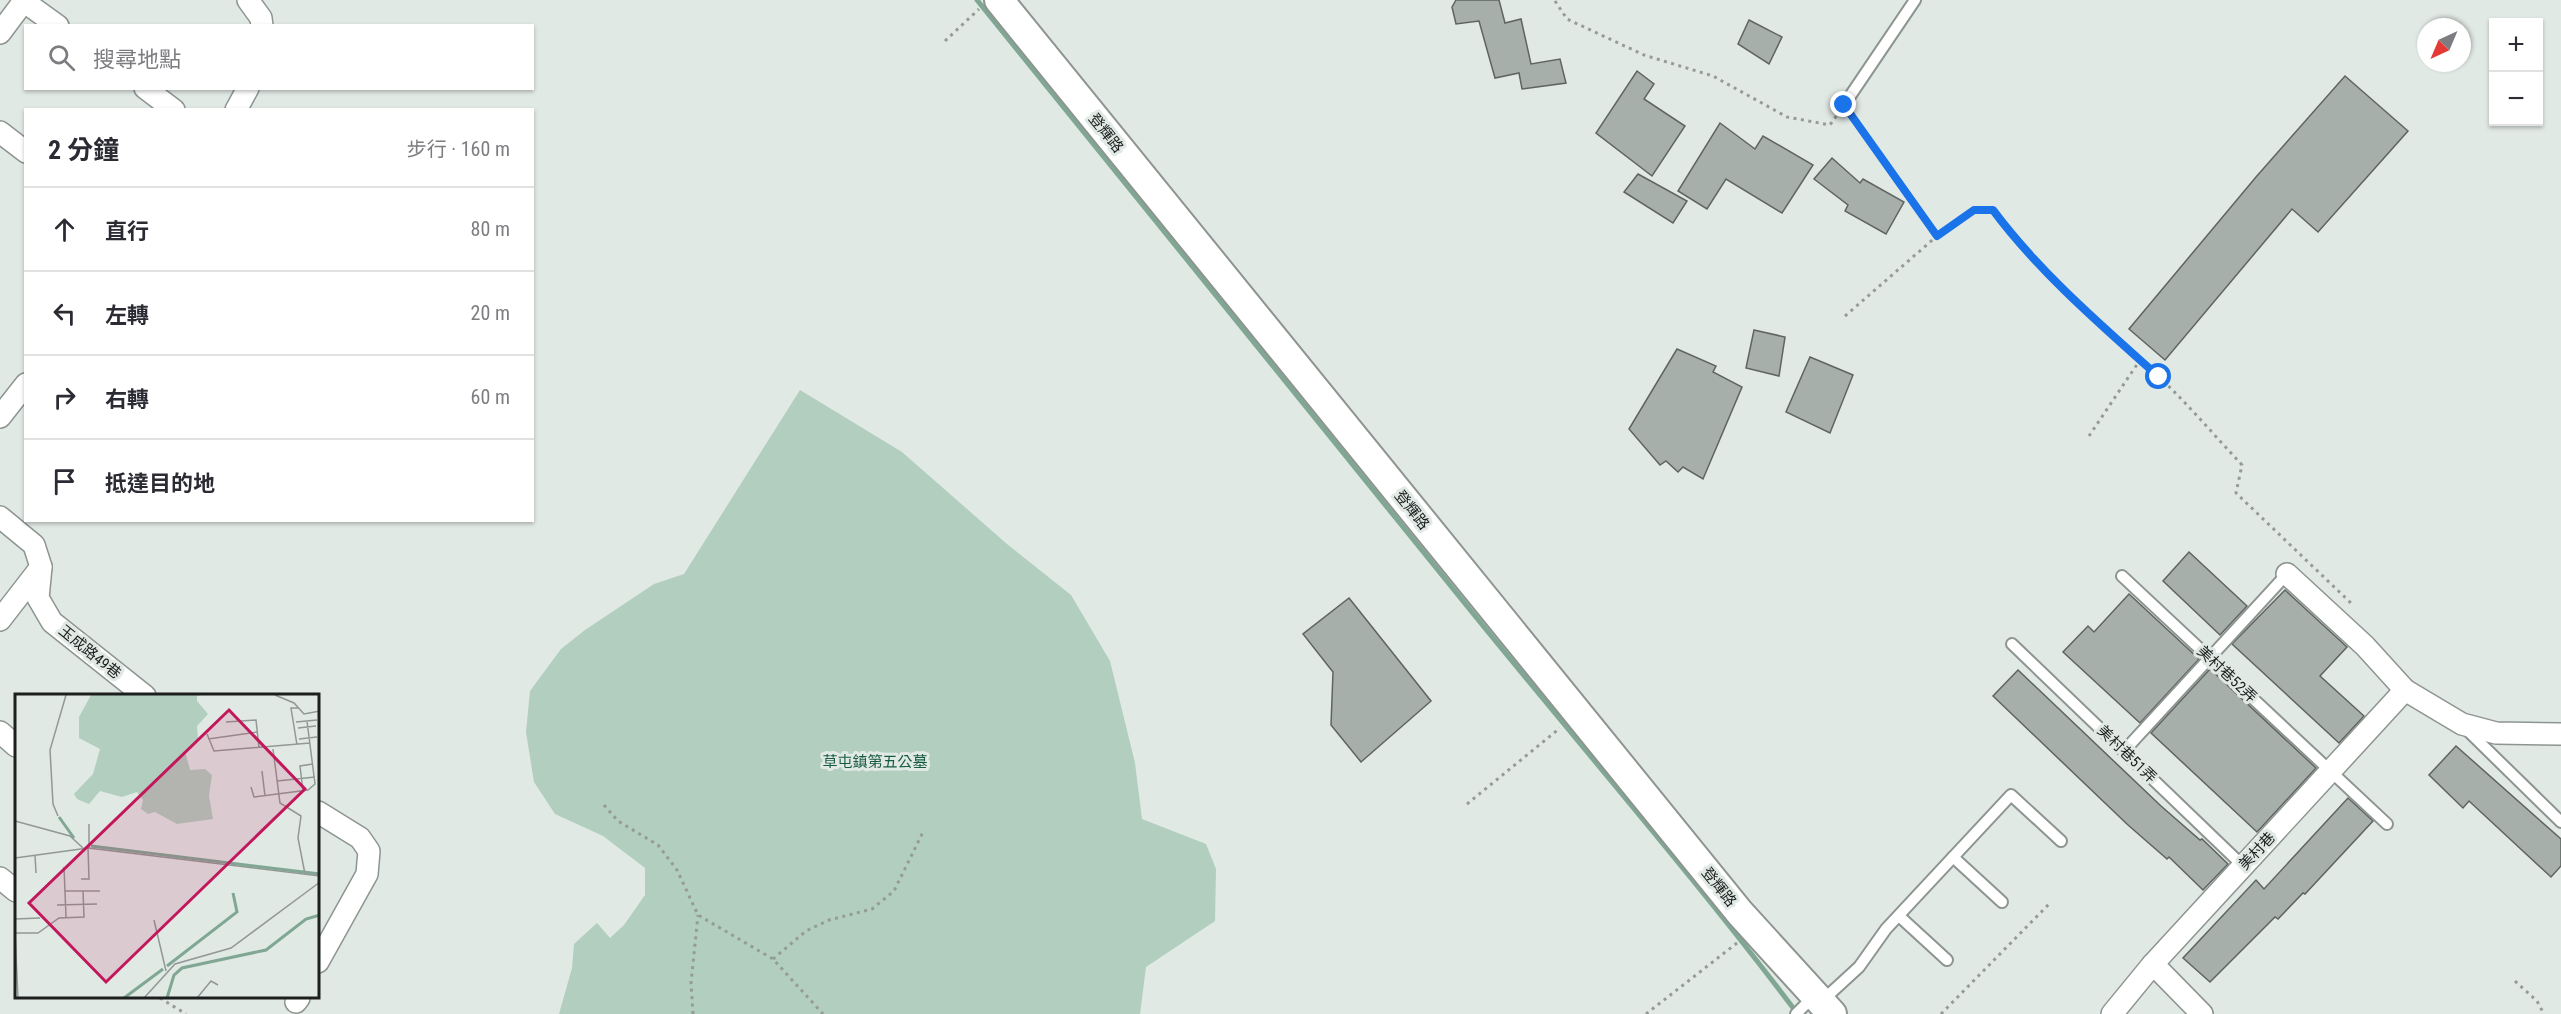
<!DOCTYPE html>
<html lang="zh-TW">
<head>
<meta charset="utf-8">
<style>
  body { margin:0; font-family:"Roboto Condensed","Noto Sans TC",sans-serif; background:#f7f7f7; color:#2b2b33 }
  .controls { position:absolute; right:18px; top:18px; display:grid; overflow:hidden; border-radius:0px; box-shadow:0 2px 4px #0004 }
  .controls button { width:54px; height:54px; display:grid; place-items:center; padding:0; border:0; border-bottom:2px solid #e1e1e2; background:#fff; color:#2b2b33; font:30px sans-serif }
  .compass { position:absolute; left:2417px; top:18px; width:54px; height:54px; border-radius:50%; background:#fff; box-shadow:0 2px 4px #0004; rotate:224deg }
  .stop { position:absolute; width:18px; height:18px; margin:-14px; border:4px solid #1a73e8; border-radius:50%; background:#fff }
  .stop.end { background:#1a73e8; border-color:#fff; box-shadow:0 2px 6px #0008 }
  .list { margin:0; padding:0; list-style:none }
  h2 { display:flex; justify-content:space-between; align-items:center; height:78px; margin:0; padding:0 24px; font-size:26px }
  h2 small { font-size:20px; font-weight:400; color:#7c7c81 }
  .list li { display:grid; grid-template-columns:39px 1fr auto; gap:18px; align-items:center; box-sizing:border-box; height:84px; padding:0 24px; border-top:2px solid #e1e1e2 }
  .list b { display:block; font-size:22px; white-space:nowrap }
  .list em { font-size:20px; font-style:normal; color:#7c7c81 }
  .icon { flex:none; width:33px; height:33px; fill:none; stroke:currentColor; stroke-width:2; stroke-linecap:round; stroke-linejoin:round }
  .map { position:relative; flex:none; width:2561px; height:1014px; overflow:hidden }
  .search { position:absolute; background:#fff; box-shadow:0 2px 4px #0004; left:24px; top:24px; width:510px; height:66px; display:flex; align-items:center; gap:15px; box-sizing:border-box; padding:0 21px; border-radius:0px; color:#7c7c81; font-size:22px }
  .panel { position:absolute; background:#fff; box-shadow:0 2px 4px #0004; left:24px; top:108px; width:510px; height:414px; border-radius:0px }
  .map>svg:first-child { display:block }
  .green { fill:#b1cebf }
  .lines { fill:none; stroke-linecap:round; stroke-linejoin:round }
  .stream { stroke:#80a794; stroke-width:5 }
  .building { fill:#a7afab; stroke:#5e6561; stroke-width:1.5 }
  .lane-casing { stroke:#8e9591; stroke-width:14 }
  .street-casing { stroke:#8e9591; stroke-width:24 }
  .secondary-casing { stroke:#8e9591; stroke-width:32 }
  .path { stroke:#959b99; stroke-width:3; stroke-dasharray:3 4.5; stroke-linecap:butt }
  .lane { stroke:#fff; stroke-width:10 }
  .street { stroke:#fff; stroke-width:21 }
  .secondary { stroke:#fff; stroke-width:28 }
  .route { stroke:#1a73e8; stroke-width:8 }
  .labels { text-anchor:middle; stroke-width:6; stroke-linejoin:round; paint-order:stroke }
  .street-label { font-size:15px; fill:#1c1f1e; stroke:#e1e9e5 }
  .park-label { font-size:15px; fill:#165b41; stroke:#e1e9e5 }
  .inset-river { fill:none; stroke:#80a794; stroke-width:3 }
  .inset-road { fill:none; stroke:#929895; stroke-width:1.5 }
  .view { fill:#c2185b; fill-opacity:0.15; stroke:#c2185b; stroke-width:3 }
  .inset-edge { fill:none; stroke:#1c1f1e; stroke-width:3 }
</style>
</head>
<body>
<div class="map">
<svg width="2561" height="1014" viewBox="0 0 2561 1014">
  <rect width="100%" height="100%" fill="#e1e9e5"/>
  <!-- green -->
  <path class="green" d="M800,390L902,452L1007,544L1071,595L1110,661L1135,763L1142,819L1206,844L1216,869L1215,921L1146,967L1140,1014H559L572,968L574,944L597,923L610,938L624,925L645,895V868L603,836L555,814L534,782L526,732L530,691L561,649L585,630L654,584L684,574Z"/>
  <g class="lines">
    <!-- stream -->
    <path class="stream" d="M977,0C1141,202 1303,405 1467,606C1577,742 1692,874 1797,1013"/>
  </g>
  <!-- building -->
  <g class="building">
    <path d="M1456,0H1499L1505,23L1521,19L1531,64L1560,59L1566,83L1522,89L1519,73L1495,78L1479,21L1456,24L1452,7Z"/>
    <path d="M1749,20L1782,37L1769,64L1738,44Z"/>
    <path d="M1637,71L1654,84L1644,99L1685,126L1652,176L1596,133Z"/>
    <path d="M2345,76L2408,131L2318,232L2292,209L2165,360L2129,329L2256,177Z"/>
    <path d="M1720,123L1755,149L1763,136L1813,165L1782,213L1726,179L1707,209L1678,191Z"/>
    <path d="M1832,158L1860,183L1863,179L1904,202L1886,234L1845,211L1848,205L1814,179Z"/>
    <path d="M1638,174L1687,201L1673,223L1624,192Z"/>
    <path d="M1754,330L1785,337L1779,376L1746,368Z"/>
    <path d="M1677,349L1716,366L1713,372L1742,387L1703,479L1683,467L1678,472L1666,461L1660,465L1629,429Z"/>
    <path d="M1810,357L1853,375L1830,433L1786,412Z"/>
    <path d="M2189,552L2247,606L2220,635L2163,581Z"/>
    <path d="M2285,590L2347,647L2320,676L2364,716L2339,743L2232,644Z"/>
    <path d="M2129,594L2199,659L2140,723L2063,652L2088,626L2094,632Z"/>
    <path d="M1349,598L1431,701L1361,762L1331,725L1333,672L1303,634Z"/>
    <path d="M2210,669L2316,768L2257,832L2151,733Z"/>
    <path d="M2018,670L2161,806L2200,840L2202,839L2228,864L2203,890L2169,857L2167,859L2128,825L1993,696Z"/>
    <path d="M2456,746L2561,839V866L2551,877L2469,801L2463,808L2429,775Z"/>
    <path d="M2348,798L2373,821L2305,894L2303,893L2278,919L2275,917L2210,982L2183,958L2256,880L2264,889Z"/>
  </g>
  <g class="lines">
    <!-- lane casing -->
    <g class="lane-casing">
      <g id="lane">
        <path d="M1844,105L1915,0"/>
        <path d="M2122,576L2387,824"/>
        <path d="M2012,644L2242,865"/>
        <path d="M2466,729L2561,822"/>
        <path d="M2124,751L2287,574"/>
        <path d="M1953,857L2002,902"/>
        <path d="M1899,916L1947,960"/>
        <path d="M1823,1000L1859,967L1886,929L2011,795L2061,841"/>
        <path d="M1796,1014L1814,996"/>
      </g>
    </g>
    <!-- street casing -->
    <g class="street-casing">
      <g id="street">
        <path d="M22,0L58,26"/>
        <path d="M248,0L261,18L262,26"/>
        <path d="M0,33L24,1"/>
        <path d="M145,88L174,110"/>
        <path d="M236,110L248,88"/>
        <path d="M0,132L26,152"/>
        <path d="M0,417L26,384"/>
        <path d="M0,517L34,545L41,567L38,598L52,622L145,696"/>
        <path d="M2287,574L2365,646L2405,690L2462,724L2496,733L2561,734"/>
        <path d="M0,620L41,567"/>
        <path d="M0,732L16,746"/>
        <path d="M318,812L360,838L369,851L367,874L318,962"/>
        <path d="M0,878L16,891"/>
        <path d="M2153,964L2202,1014"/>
        <path d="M296,1002L299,998"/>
        <path d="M2112,1014L2153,964L2405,690"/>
      </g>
    </g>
    <!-- secondary casing -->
    <g class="secondary-casing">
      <path id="secondary" d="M999,0L1740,913L1832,1014"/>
    </g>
    <!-- path -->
    <g class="path">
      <path d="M1555,1L1567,19L1644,55L1713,76L1787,117L1830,125L1837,115"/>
      <path d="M945,41L979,9"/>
      <path d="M1853,116L1937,236"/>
      <path d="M1845,316L1937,236L1974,210H1993C2040,273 2100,322 2157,375C2187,403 2214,435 2242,465L2236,493L2353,605"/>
      <path d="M2089,436L2140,360"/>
      <path d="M1467,804L1560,728"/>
      <path d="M604,805L618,821L658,845L677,870L698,915L773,959L823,1014"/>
      <path d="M773,959L806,931L829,920L872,909L894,891L923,832"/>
      <path d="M2515,981L2537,1001L2544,1014"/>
      <path d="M160,998L186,1014"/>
      <path d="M693,1014L691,983L698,915"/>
      <path d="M1646,1014L1737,943"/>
      <path d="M1941,1014L2051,902"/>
    </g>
    <!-- lane -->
    <use href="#lane" class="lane"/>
    <!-- street -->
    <use href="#street" class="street"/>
    <!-- secondary -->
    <use href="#secondary" class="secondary"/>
  </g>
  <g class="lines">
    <!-- route -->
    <path class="route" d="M1844,105L1937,236L1974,210H1993C2040,273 2101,325 2159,377"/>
  </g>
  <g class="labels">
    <!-- street labels -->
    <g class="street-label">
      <text transform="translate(1106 133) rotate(51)" y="5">登輝路</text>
      <text transform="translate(1412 510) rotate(51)" y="5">登輝路</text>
      <text transform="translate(90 652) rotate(39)" y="5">玉成路49巷</text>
      <text transform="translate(2227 674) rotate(43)" y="5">美村巷52弄</text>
      <text transform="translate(2127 754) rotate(44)" y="5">美村巷51弄</text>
      <text transform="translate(2257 851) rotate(-47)" y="5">美村巷</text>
      <text transform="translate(1719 887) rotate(51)" y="5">登輝路</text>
    </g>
    <!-- park labels -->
    <g class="park-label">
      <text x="875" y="767">草屯鎮第五公墓</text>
    </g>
  </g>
  <!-- overview -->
  <g transform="translate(15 694)">
    <rect width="304" height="304" fill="#e1e9e5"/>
    <path d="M76,1H187L182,2V7L193,20L182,32L183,45L170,57L175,76L190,75L197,81L194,102L198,125L162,130L140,118L133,120L126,115L128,106L122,98L107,103L85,97L74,110L62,105L59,100L78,80L85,55L64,44V23Z" fill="#b1cebf"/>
    <path class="inset-river" d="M44,123L59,144M76,152L305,180M152,272L222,218L218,199M109,304L148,275M152,304L159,281L167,274L251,256L291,225L305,221"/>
    <path class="inset-road" d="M260,1L279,9L289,20L305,17M211,28L241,26L244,54M281,28L302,26M283,34L301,32M192,40L199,57L295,49M193,45L242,38M284,45L302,43M282,51L276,14H283M258,55L265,109L286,122L283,144L290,180M247,77L250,102M262,87L300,83M236,93L239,103L293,96L300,90L292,27M288,97L285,72L298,70M43,122L38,110L35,56L51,1M0,127L55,142L68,154M74,154V130M20,161L21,179M0,164L73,154L305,182M49,173L51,223M66,185H74L73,154M50,197H85M42,211L82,210M0,225L25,224M139,226L151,277M0,239H23L44,224L69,223L68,197M0,239L3,304M129,304L160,270L216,254L305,188M182,304L196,287L203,291"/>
    <path class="view" d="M214,16L290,95L91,288L14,209Z"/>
    <rect width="304" height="304" class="inset-edge"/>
  </g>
</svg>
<div class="controls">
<button>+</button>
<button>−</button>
</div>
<svg class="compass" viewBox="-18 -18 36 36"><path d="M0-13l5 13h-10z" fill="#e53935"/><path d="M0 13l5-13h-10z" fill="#7c7c81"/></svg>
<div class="stop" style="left:2159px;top:377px"></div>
<div class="stop end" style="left:1844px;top:105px"></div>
<div class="search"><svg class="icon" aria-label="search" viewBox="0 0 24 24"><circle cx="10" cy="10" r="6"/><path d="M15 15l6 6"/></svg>搜尋地點</div>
<section class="panel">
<h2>2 分鐘<small>步行 · 160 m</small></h2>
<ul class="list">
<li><svg class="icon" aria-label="ahead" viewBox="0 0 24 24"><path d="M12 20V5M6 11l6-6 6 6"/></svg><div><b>直行</b></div><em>80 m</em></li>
<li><svg class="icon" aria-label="left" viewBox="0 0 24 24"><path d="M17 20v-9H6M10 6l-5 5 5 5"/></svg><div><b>左轉</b></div><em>20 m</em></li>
<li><svg class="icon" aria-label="right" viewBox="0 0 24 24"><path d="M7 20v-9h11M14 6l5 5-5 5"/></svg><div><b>右轉</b></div><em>60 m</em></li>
<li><svg class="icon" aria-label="arrive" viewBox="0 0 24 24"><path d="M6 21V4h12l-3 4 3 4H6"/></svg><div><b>抵達目的地</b></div></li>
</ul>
</section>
</div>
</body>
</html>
